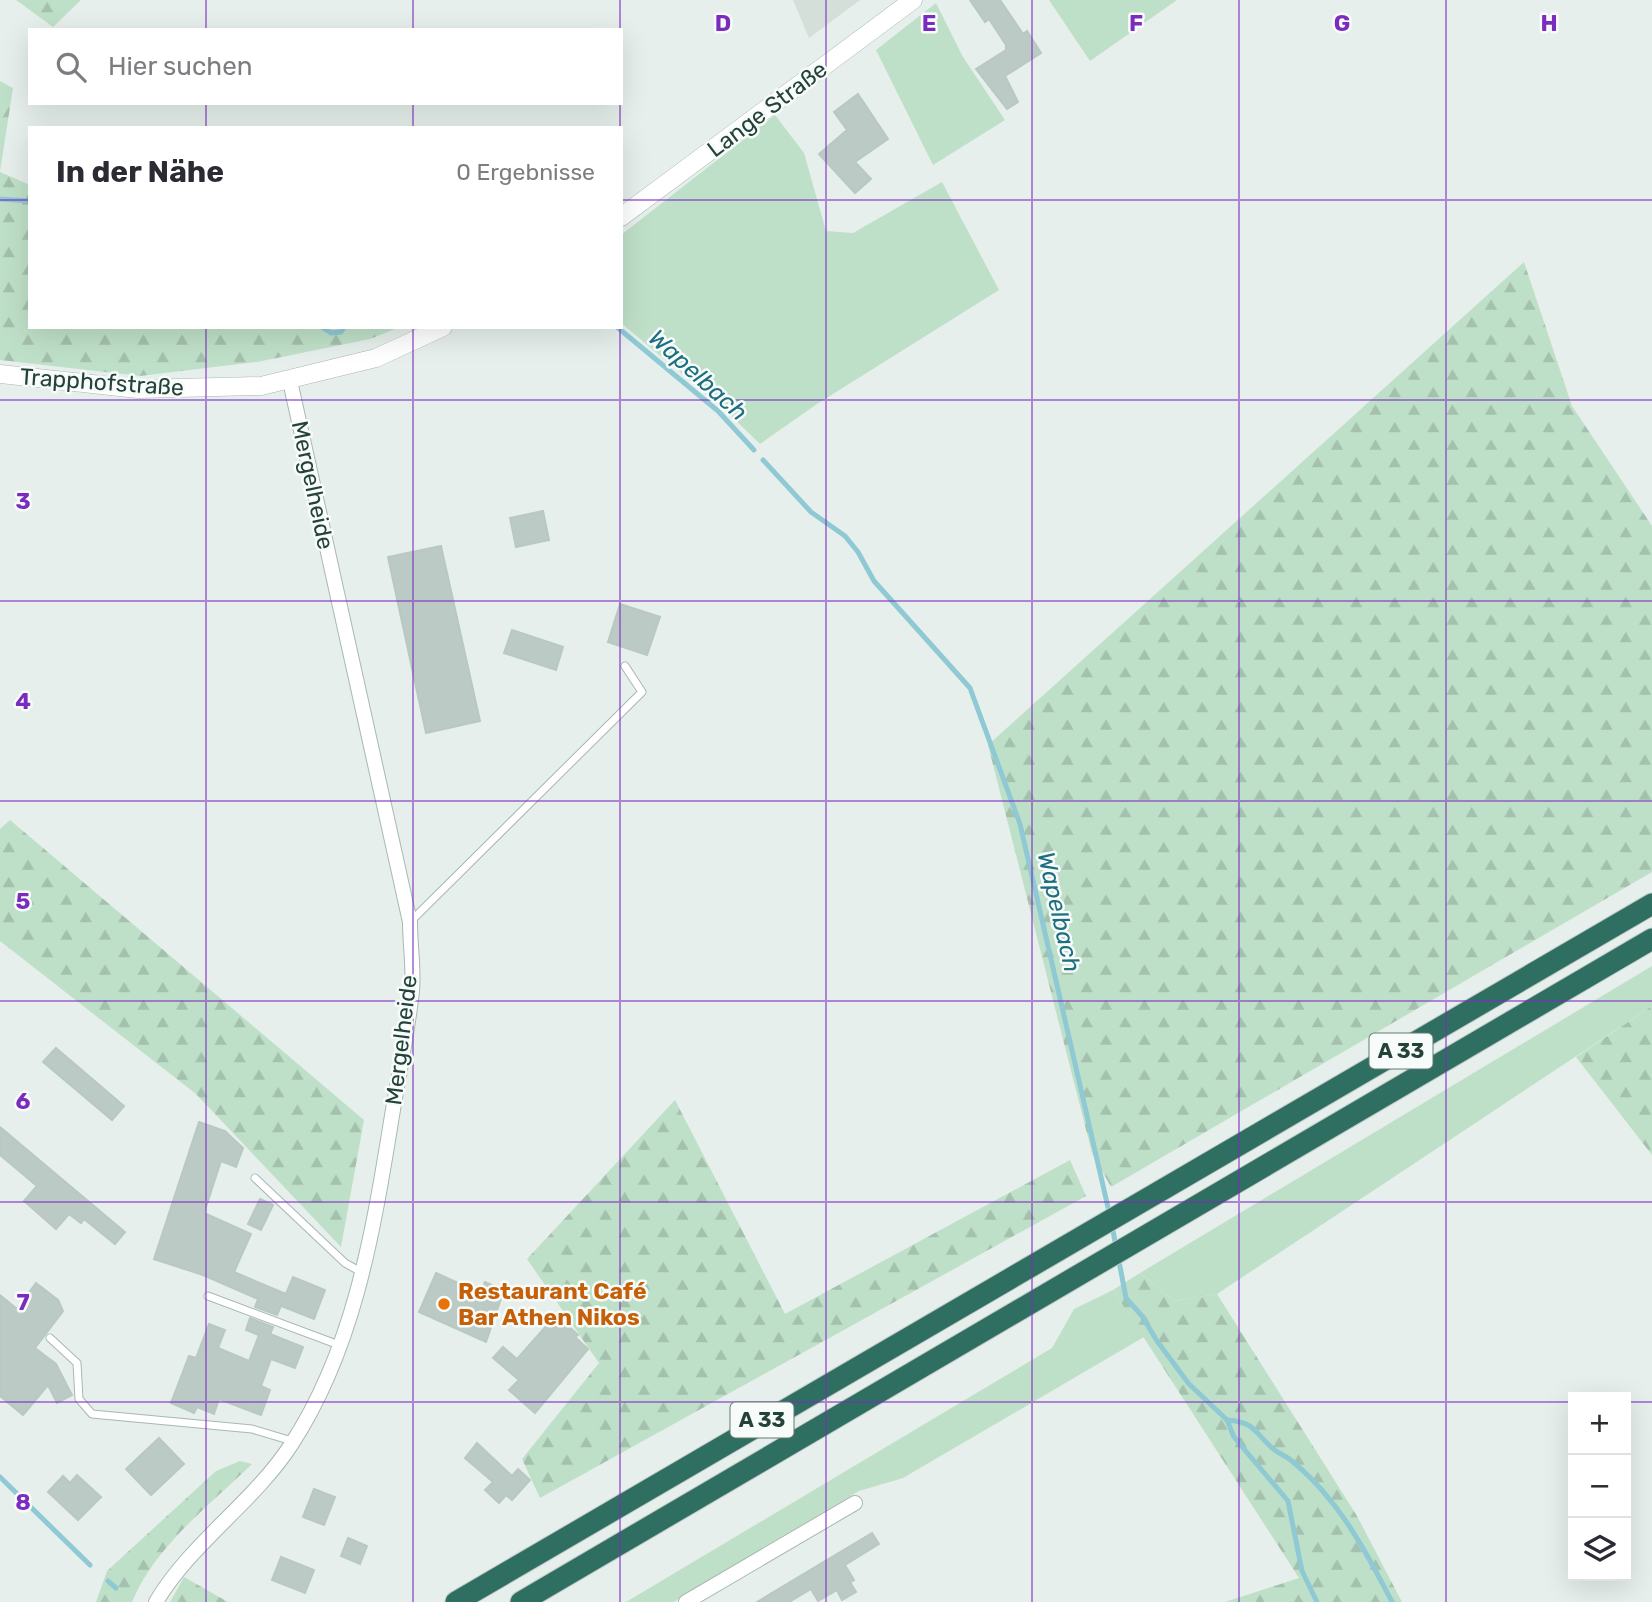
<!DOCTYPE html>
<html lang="de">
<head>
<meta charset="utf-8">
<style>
  body { margin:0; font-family:Rubik,sans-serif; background:#f2f2f3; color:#2b2b33 }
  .controls { position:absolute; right:21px; bottom:21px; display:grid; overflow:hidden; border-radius:0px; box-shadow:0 7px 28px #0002 }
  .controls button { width:63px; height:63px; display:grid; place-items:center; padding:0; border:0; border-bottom:2px solid #e1e1e2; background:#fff; color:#2b2b33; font:35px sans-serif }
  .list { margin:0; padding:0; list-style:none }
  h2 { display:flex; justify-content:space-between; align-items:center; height:91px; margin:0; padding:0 28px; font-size:30px }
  h2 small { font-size:23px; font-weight:400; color:#7c7c81 }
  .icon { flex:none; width:38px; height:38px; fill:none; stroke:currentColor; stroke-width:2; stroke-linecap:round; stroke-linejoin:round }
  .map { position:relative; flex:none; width:1652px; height:1602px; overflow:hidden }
  .search { position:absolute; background:#fff; box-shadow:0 7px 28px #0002; left:28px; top:28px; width:595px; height:77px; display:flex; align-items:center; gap:18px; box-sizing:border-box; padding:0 24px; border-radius:0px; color:#7c7c81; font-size:26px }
  .panel { position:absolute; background:#fff; box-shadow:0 7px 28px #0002; left:28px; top:126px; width:595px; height:203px; border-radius:0px }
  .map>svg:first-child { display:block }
  .built { fill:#d4dfda }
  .grass { fill:#bfe0c8 }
  .forest { fill:url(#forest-firs) }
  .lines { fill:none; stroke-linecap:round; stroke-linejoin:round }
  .stream { stroke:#8ec9d4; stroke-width:5 }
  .building { fill:#bbcac4; stroke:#b8c9c2; stroke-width:2 }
  .service-casing { stroke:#a8b8b2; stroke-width:9 }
  .minor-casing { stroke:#a8b8b2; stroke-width:16 }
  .tertiary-casing { stroke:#a8b8b2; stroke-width:19 }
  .motorway-casing { stroke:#c2cac8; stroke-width:23 }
  .service { stroke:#fff; stroke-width:7 }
  .minor { stroke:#fff; stroke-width:14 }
  .tertiary { stroke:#fff; stroke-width:18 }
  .motorway { stroke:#2f6f62; stroke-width:21 }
  .grid { fill:none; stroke:#7b2cbf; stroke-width:2; stroke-opacity:0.55 }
  .food-dot { fill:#e8710a; stroke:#f7fbf9; stroke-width:2.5 }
  .labels { text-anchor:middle; stroke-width:5; stroke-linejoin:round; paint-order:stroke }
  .shield { fill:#f7fbf9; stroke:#637a73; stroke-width:2 }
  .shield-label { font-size:21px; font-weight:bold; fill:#24423a }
  .street-label { font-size:23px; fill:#24423a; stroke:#f7fbf9 }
  .food-label { font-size:23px; font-weight:bold; fill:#c56008; stroke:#f7fbf9; text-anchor:start }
  .water-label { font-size:24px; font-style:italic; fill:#1c6f80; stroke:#f7fbf9 }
  .grid-label { font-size:23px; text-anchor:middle; font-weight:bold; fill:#7b2cbf; stroke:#f7fbf9; stroke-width:5; stroke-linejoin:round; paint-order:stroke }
</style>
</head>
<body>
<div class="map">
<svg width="1652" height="1602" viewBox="0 0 1652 1602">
  <defs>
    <pattern id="forest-firs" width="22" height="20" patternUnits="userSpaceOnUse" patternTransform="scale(1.75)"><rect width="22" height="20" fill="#bfe0c8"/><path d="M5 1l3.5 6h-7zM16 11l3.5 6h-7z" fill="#a4c1ad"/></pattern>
  </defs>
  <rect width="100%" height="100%" fill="#e6efeb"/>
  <!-- built -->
  <path class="built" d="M793,0H860L809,38Z"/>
  <!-- grass -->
  <g class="grass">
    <path d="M1049,0H1177L1090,61Z"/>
    <path d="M936,3L963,57L1005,120L933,165L876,50Z"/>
    <path d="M775,115L804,153L826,231L853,233L942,182L999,290L817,404L760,444L722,407L621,323V235Z"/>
    <path d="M1652,966V1006L1217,1294L1174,1301L1140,1273Z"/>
    <path d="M1113,1290L1144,1337L903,1478L859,1491L674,1602H626L1052,1348L1074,1309Z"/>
  </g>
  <!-- forest -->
  <g class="forest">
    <path d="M16,0H81L53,27Z"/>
    <path d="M0,81L13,88L0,171Z"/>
    <path d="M0,172L30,185V327H400L370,339L257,362L140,376L0,360Z"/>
    <path d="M1524,262L1572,406L1652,526V872L1111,1187L1092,1153L988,745Z"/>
    <path d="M10,820L364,1120L341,1247L196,1094L0,941V829Z"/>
    <path d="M1652,1006V1155L1576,1057Z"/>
    <path d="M675,1100L785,1314L1070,1160L1086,1196L540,1498L522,1459L599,1363L527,1259Z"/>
    <path d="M1140,1273L1174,1301L1217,1294L1357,1516L1402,1602H1225L1299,1578L1113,1290Z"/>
    <path d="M240,1461L252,1464C210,1505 155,1546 132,1602H96L107,1571L216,1471Z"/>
    <path d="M184,1577L228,1602H170Z"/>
  </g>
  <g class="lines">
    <!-- stream -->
    <g class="stream">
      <path d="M0,199L30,201"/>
      <path d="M322,327L331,333L341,332L344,327"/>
      <path d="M617,327L718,411L754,450"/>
      <path d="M763,460L811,512L845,536L858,552L874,581L970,688L1020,824L1110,1216"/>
      <path d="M1112,1225L1116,1247"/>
      <path d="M1118,1256L1126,1298L1142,1316L1157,1341L1189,1384L1227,1420L1234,1437L1288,1501L1302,1571L1317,1602"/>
      <path d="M1227,1420C1254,1422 1254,1431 1271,1447C1277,1453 1287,1456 1293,1462C1338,1499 1366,1551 1392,1602"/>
      <path d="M0,1477L90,1565"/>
      <path d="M108,1581L116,1588"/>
    </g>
  </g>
  <!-- building -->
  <g class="building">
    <path d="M970,0H1000L1023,34L1027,31L1041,53L1005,76L1018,102L1007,109L976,69L1006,50V45L989,19L985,22Z"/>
    <path d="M858,94L888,139L855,162L871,179L855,193L819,154L847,130L834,112Z"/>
    <path d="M543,511L549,540L516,547L510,518Z"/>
    <path d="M441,546L480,721L426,733L388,557Z"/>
    <path d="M620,604L660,617L647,655L608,642Z"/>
    <path d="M512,630L563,647L556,670L504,653Z"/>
    <path d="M56,1048L124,1106L112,1120L43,1062Z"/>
    <path d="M199,1122L225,1131L243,1148L236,1167L221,1161L204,1213L251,1234L234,1272L286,1294L293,1277L325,1290L314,1319L281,1306L283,1301L277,1315L255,1307L258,1299L203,1275L154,1259Z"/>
    <path d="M0,1127L125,1232L115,1244L84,1219L81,1223L69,1214L56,1229L24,1201L37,1186L0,1155Z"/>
    <path d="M260,1199L273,1205L261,1230L248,1224Z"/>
    <path d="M436,1273L480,1293L485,1282L504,1290L486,1342L419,1312Z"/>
    <path d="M36,1283L58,1300L63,1311L35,1348L56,1364L72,1395L57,1403L48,1385L23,1415L0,1396V1295L17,1309Z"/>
    <path d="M556,1315L578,1335L575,1337L588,1349L535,1413L509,1390L519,1380L493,1358L503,1347L517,1359Z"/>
    <path d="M250,1318L273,1327L270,1334L303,1347L295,1368L271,1359L261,1386L270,1390L261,1415L219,1399L214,1414L197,1407L194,1413L171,1403L189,1356L196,1358L209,1324L225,1330L218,1348L249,1361L259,1335L246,1330Z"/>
    <path d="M159,1438L184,1464L151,1495L126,1469Z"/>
    <path d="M477,1443L512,1476L518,1469L530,1480L512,1500L506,1495L499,1503L485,1490L493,1482L465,1458Z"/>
    <path d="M77,1475L101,1497L78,1520L48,1492L63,1476L70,1483Z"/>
    <path d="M314,1489L335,1497L324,1525L303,1517Z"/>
    <path d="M872,1533L879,1544L845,1565L854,1580L850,1582L856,1592L842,1600L837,1590L818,1601L811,1589L789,1602H757Z"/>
    <path d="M348,1538L367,1546L360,1564L341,1556Z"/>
    <path d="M281,1557L314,1570L305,1593L272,1580Z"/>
  </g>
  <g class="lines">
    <!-- service casing -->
    <g class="service-casing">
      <g id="service">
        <path d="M410,922L642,692L625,666"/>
        <path d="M255,1178L345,1263L363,1273"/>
        <path d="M208,1296L339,1345"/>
        <path d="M50,1338L77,1363L79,1399L92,1414L252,1429L292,1441"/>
      </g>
    </g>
    <!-- minor casing -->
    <g class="minor-casing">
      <g id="minor">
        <path d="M156,1602C191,1543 253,1503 291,1445C353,1350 372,1238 390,1128C397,1083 407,1037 412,991C414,969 410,945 410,922L290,381"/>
        <path d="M686,1602L855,1503"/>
      </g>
    </g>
    <!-- tertiary casing -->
    <g class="tertiary-casing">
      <g id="tertiary">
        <path d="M621,217L913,0"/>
        <path d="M0,374L138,389L261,386L376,358L443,327"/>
      </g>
    </g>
    <!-- motorway casing -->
    <g class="motorway-casing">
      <g id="motorway">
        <path d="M456,1602L1652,904"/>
        <path d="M521,1602L1652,939"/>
      </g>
    </g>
    <!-- service -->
    <use href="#service" class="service"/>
    <!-- minor -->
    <use href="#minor" class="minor"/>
    <!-- tertiary -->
    <use href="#tertiary" class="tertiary"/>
    <!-- motorway -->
    <use href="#motorway" class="motorway"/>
  </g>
  <!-- grid -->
  <path class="grid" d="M206,0V30M413,0V30M620,0V30M826,0V1602M1032,0V1602M1239,0V1602M1446,0V1602M206,103V128M413,103V128M620,103V128M0,200H30M621,200H1652M206,327V1602M413,327V1602M620,327V1602M0,400H1652M0,601H1652M0,801H1652M0,1001H1652M0,1202H1652M0,1402H1573M1626,1402H1652"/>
  <!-- markers -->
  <circle class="food-dot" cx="444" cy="1304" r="7"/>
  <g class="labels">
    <!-- shield labels -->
    <g class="shield">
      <rect x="1369.5" y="1033.5" width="63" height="35" rx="5"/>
      <rect x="730.5" y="1402.5" width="63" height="35" rx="5"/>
    </g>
    <g class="shield-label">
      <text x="1401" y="1058">A 33</text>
      <text x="762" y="1427">A 33</text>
    </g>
    <!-- street labels -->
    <g class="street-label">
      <text transform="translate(767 109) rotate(-37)" y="8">Lange Straße</text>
      <text transform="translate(102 382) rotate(4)" y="8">Trapphofstraße</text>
      <text transform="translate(313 485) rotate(78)" y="8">Mergelheide</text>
      <text transform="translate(401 1040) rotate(-83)" y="8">Mergelheide</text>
    </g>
    <!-- food labels -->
    <g class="food-label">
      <text x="458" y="1299">Restaurant Café<tspan x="458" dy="26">Bar Athen Nikos</tspan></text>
    </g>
    <!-- water labels -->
    <g class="water-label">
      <text transform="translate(698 375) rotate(42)" y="8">Wapelbach</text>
      <text transform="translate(1059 912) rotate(77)" y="8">Wapelbach</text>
    </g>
  </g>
  <g class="grid-label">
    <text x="723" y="31">D</text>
    <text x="929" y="31">E</text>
    <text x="1136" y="31">F</text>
    <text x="1342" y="31">G</text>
    <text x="1549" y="31">H</text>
    <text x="23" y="509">3</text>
    <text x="23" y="709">4</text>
    <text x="23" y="909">5</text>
    <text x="23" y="1109">6</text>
    <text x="23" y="1310">7</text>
    <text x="23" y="1510">8</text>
  </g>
</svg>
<div class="controls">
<button>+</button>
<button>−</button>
<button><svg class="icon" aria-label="layers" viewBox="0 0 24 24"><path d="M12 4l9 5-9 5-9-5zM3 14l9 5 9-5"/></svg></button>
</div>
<div class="search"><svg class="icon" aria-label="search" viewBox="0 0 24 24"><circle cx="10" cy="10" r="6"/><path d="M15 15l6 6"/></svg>Hier suchen</div>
<section class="panel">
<h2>In der Nähe<small>0 Ergebnisse</small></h2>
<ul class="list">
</ul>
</section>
</div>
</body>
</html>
